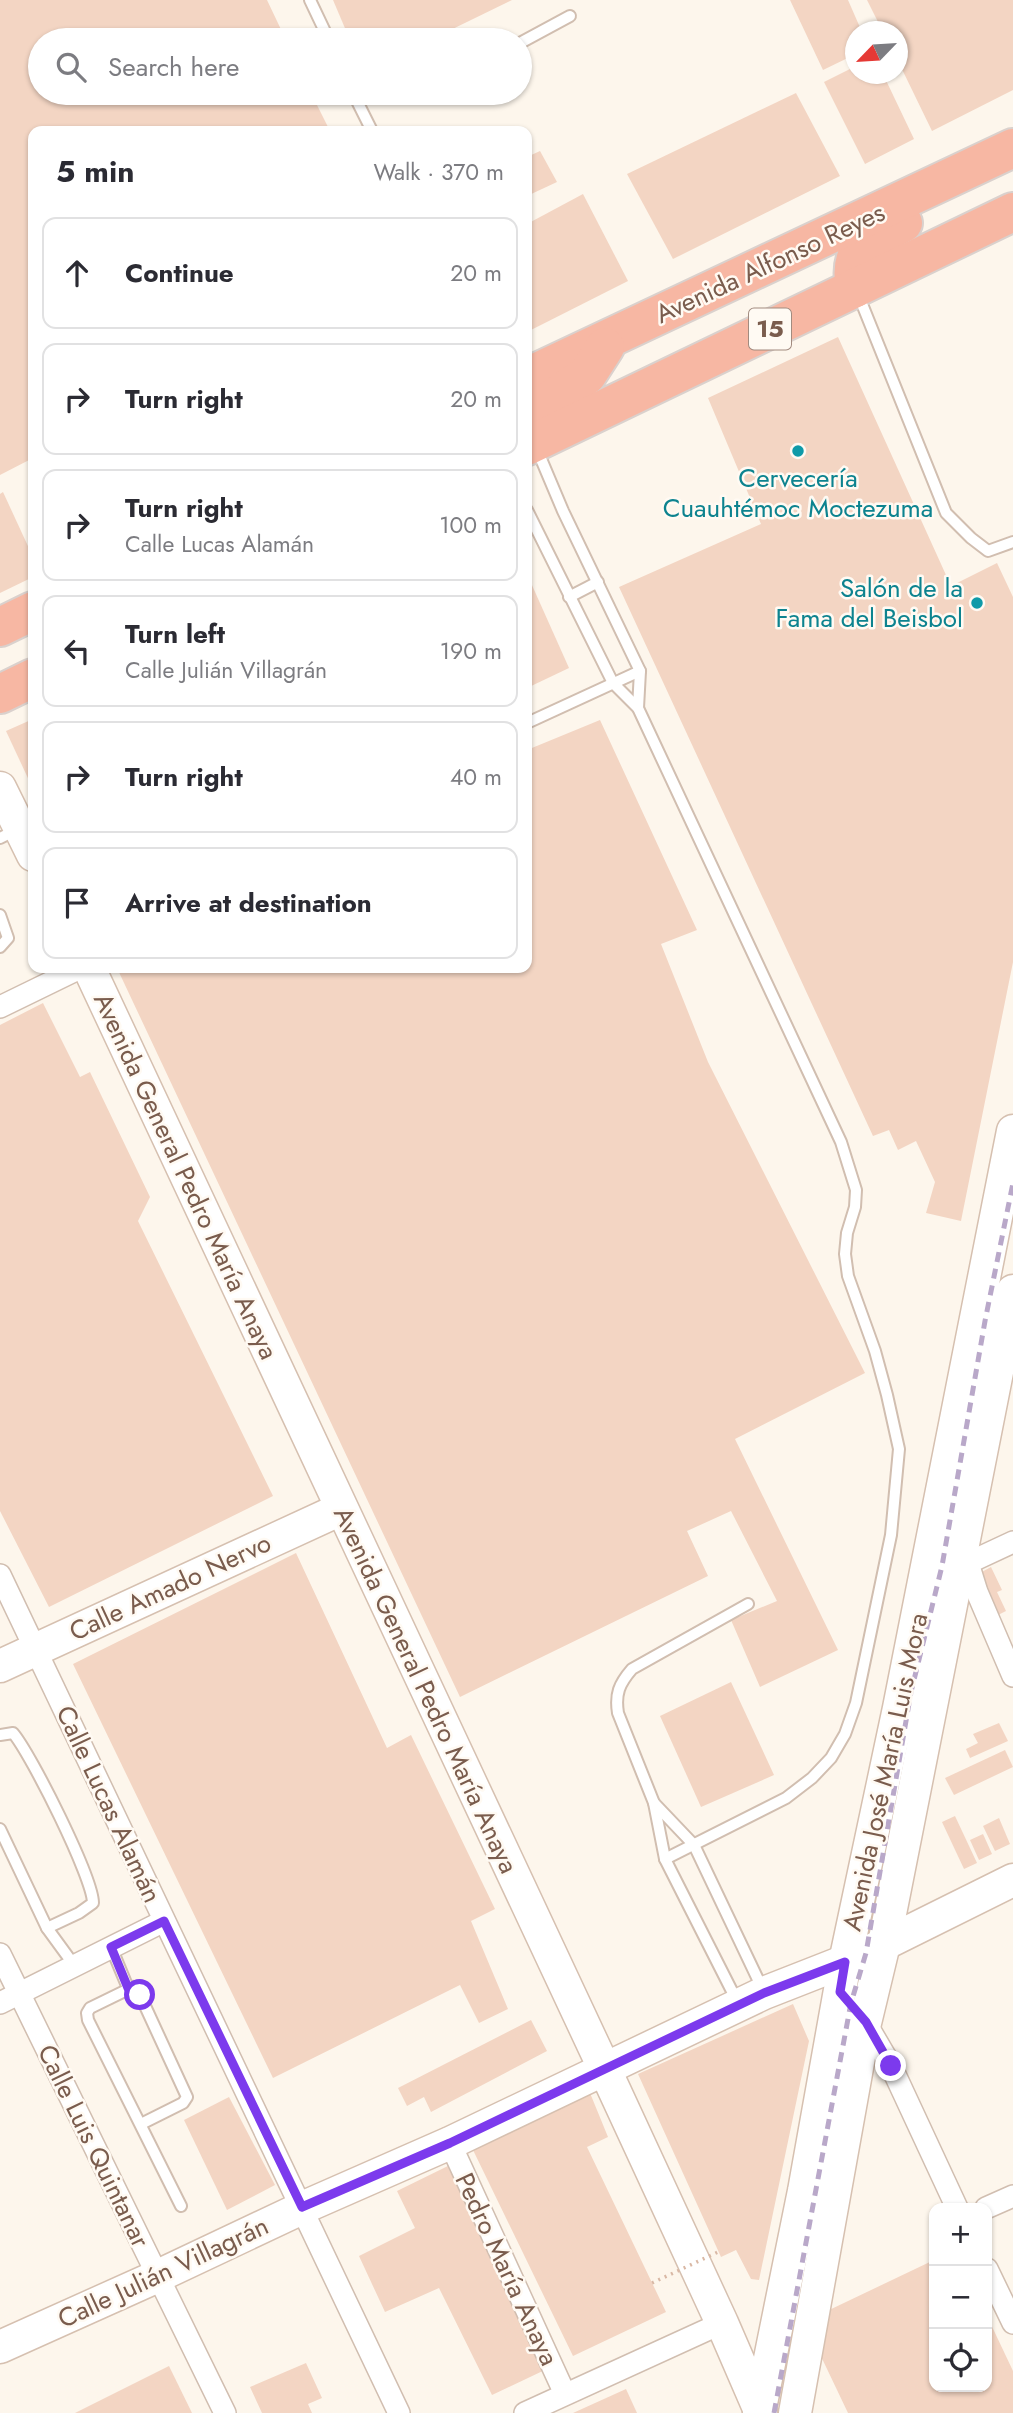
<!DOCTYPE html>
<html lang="en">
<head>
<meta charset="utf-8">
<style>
  body { margin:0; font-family:Jost,sans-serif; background:#f7f7f7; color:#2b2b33 }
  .controls { position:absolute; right:21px; bottom:21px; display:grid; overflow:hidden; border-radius:14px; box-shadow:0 2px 5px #0004 }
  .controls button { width:63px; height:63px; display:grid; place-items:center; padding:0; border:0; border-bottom:2px solid #e1e1e2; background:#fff; color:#2b2b33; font:35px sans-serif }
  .compass { position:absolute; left:845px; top:21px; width:63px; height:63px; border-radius:50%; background:#fff; box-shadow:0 2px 5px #0004; rotate:245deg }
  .stop { position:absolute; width:21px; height:21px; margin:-16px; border:5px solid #7c3aed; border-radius:50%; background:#fff }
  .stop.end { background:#7c3aed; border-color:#fff; box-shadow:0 2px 7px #0008 }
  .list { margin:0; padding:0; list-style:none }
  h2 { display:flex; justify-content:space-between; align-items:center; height:91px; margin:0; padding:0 28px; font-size:30px }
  h2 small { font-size:23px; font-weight:400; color:#7c7c81 }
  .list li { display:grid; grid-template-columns:46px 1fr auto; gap:21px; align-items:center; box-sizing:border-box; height:112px; margin:0 14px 14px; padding:0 14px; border:2px solid #e1e1e2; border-radius:14px }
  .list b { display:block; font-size:26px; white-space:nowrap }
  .list p { margin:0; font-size:23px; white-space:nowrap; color:#7c7c81 }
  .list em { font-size:23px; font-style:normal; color:#7c7c81 }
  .icon { flex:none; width:38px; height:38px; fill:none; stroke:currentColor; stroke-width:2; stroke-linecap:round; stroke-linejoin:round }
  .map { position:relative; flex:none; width:1013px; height:2413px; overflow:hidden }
  .search { position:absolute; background:#fff; box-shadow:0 2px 5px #0004; left:28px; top:28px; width:504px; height:77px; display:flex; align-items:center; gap:18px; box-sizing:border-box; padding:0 24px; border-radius:38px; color:#7c7c81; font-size:26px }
  .panel { position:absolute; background:#fff; box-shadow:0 2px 5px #0004; left:28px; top:126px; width:504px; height:847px; border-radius:14px }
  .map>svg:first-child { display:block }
  .building { fill:#f3d5c3 }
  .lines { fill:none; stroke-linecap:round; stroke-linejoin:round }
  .lane-casing { stroke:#d1beb0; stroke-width:14 }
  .street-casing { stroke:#d1beb0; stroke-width:24 }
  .secondary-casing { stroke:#d6c0b0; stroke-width:35 }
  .highway-casing { stroke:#dad1cd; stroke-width:42 }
  .lane { stroke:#fff; stroke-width:10 }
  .street { stroke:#fff; stroke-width:21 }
  .secondary { stroke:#fff; stroke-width:32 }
  .highway { stroke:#f7b7a3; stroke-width:38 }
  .rail { stroke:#b9a8c9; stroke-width:5; stroke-dasharray:10 7; stroke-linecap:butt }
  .path-bridge { stroke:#d9b8a5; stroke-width:3.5; stroke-dasharray:2 5; stroke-linecap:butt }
  .route { stroke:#7c3aed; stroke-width:9 }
  .culture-dot { fill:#0f9aa8; stroke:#fffaf3; stroke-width:2.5 }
  .labels { text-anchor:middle; stroke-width:5; stroke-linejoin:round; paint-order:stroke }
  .shield { fill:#fffaf3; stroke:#a28b7f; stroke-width:2 }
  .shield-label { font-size:24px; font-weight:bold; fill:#7a5c4d }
  .street-label { font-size:26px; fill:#7a5c4d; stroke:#fffaf3 }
  .culture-label { font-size:26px; fill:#0d838f; stroke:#fffaf3 }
</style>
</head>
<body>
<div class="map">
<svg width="1013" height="2413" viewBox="0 0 1013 2413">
  <rect width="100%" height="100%" fill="#fdf6ec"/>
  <!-- building -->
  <g class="building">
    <path d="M0,0H267L286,40H40V93H311L330,131H33V458L0,475Z"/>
    <path d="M333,0H512L430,40H350Z"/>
    <path d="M790,0H848L862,32H856V54L823,70Z"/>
    <path d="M867,0H1013V90L932,131L898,61V32H883Z"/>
    <path d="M856,66V74H883L914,139L865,164L824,82Z"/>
    <path d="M796,93L840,176L673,259L627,174Z"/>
    <path d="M540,151L557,182L527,196V157Z"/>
    <path d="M583,194L628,281L527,332V224Z"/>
    <path d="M838,337L951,586L997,563L1013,597V962L961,1221L926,1213L935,1182L916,1141L898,1150L889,1130L873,1136L619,587L761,524L708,398Z"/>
    <path d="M3,492L33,557V577L0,593V494Z"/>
    <path d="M527,574L569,668L527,688Z"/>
    <path d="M33,719V789L6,731Z"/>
    <path d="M600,720L697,930L661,944L708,1062L865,1373L735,1439L838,1650L760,1687L731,1620L777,1601L731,1511L687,1531L708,1576L460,1697L117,968H527V750Z"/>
    <path d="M43,1003L80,1077L90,1072L150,1197L138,1221L273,1496L49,1607L0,1511V1025Z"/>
    <path d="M296,1553L387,1748L411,1735L495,1909L471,1921L508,2009L479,2023L460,1985L273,2078L73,1664Z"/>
    <path d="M991,1567L1002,1590L997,1592L1006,1611L998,1615L978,1574Z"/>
    <path d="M731,1682L774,1775L701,1807L660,1716Z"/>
    <path d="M999,1723L1008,1741L970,1758L966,1749L978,1743L973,1734Z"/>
    <path d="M1005,1750L1013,1767L954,1795L945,1778Z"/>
    <path d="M955,1816L977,1863L964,1869L942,1822Z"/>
    <path d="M999,1818L1010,1844L995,1851L983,1826Z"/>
    <path d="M983,1834L992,1854L979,1860L970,1840Z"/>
    <path d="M793,2004L809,2041L759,2280L751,2279L736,2250L721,2257L638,2074Z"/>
    <path d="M531,2020L547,2051L431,2112L424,2097L407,2106L398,2088Z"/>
    <path d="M590,2093L608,2137L587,2147L666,2312L573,2356L473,2150Z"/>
    <path d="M229,2097L275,2185L227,2210L184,2120Z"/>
    <path d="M452,2164L549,2368L492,2395L439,2288L385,2312L359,2256L415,2228L397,2191Z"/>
    <path d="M934,2260V2387H987V2316L1013,2371V2413H848L817,2348L825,2312Z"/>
    <path d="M306,2363L322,2398L308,2404L312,2413H262L250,2387Z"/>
    <path d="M169,2366L192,2413H75Z"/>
    <path d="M626,2389L637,2413H573Z"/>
  </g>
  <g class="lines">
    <!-- lane casing -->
    <g class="lane-casing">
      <g id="lane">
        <path d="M310,0L329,40"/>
        <path d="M520,43L570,16"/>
        <path d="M353,93L372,131"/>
        <path d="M858,294L946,513L971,538L988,551L1013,542"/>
        <path d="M536,447L563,511L640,671L638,708"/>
        <path d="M527,510L613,683L638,708L841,1142L856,1190L855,1207L847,1233L845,1254L848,1276L875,1351L887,1395L899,1449L891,1535L856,1703L845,1734L831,1758L812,1778L786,1798L665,1859"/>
        <path d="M569,597L598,582"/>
        <path d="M527,723L640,671"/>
        <path d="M0,838L18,829"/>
        <path d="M0,915L8,938L0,947"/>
        <path d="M0,1735L13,1733C31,1754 93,1878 93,1903L79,1913L47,1928"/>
        <path d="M654,1803L694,1845L763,1990"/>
        <path d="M0,1829L47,1928L74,1965"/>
        <path d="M111,1947L128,1988"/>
        <path d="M738,2003L665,1859L654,1803L618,1713C615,1694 619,1684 632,1669L748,1604"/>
        <path d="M141,2124L183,2103L187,2097L140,1995L133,1987L90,2008L87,2013L88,2020L181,2206"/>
      </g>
    </g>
    <!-- street casing -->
    <g class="street-casing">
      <g id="street">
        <path d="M0,1007L80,968"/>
        <path d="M968,1563L977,1592L1013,1676"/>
        <path d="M957,1565L968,1563L1013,1542"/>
        <path d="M0,1575L399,2413"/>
        <path d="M0,1954L225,2413"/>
        <path d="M0,2003L164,1921"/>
        <path d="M864,2020L891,2066L957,2208"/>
        <path d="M450,2143L565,2394"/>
        <path d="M986,2208L1013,2196"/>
        <path d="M987,2269L1013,2323"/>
        <path d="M525,2413L722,2323"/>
      </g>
    </g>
    <!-- secondary casing -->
    <g class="secondary-casing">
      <g id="secondary">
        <path d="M0,788L33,855"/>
        <path d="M89,968L605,2070L722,2323L761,2413"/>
        <path d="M0,1666L341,1509"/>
        <path d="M0,2347L158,2276L302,2208L450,2143L764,1993L866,1953L1013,1880"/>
        <path d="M759,2413L804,2191L845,1962L899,1708L1013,1131"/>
        <path d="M795,2413L865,2023L884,1944L1013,1291"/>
      </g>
    </g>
    <!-- highway casing -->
    <g class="highway-casing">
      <g id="highway">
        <path d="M855,288C847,245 871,241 903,223"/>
        <path d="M527,377L1013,148"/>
        <path d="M527,416L587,375L605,347"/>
        <path d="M527,446L1013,212"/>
        <path d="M0,627L33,611"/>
        <path d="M0,694L33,678"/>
      </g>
    </g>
    <!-- lane -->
    <use href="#lane" class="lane"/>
    <!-- street -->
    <use href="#street" class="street"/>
    <!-- secondary -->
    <use href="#secondary" class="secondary"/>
    <!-- highway -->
    <use href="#highway" class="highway"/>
    <!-- rail -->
    <path class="rail" d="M774,2413L851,2003L866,1953L911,1692L942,1566L985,1321L1013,1183"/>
    <!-- path-bridge -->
    <path class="path-bridge" d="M652,2283L718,2252"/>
  </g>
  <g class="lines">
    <!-- route -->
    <path class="route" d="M140,1995L136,1989L128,1988L111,1947L164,1921L302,2207L450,2143L764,1993L845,1962L840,1992L866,2022L891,2066"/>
  </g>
  <!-- markers -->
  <g class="culture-dot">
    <circle cx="798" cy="451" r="7"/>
    <circle cx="977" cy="603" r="7"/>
  </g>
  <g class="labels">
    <!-- shield labels -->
    <rect class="shield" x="749" y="308.5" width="42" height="41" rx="5"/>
    <g class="shield-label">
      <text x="770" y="337">15</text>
    </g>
    <!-- street labels -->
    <g class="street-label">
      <text transform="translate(770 263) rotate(-25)" y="9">Avenida Alfonso Reyes</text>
      <text transform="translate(186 1176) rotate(65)" y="9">Avenida General Pedro María Anaya</text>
      <text transform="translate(170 1587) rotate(-25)" y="9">Calle Amado Nervo</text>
      <text transform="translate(426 1690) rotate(65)" y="9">Avenida General Pedro María Anaya</text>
      <text transform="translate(885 1772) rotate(-78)" y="9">Avenida José María Luis Mora</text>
      <text transform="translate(109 1804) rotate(65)" y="9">Calle Lucas Alamán</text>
      <text transform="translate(94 2146) rotate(64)" y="9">Calle Luis Quintanar</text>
      <text transform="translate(507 2269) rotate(65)" y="9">Pedro María Anaya</text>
      <text transform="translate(163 2272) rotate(-25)" y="9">Calle Julián Villagrán</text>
    </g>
    <!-- culture labels -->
    <g class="culture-label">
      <text x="798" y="487">Cervecería<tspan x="798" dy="30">Cuauhtémoc Moctezuma</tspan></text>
      <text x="963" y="597" text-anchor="end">Salón de la<tspan x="963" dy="30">Fama del Beisbol</tspan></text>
    </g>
  </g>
</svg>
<div class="controls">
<button>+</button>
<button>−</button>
<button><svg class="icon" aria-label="locate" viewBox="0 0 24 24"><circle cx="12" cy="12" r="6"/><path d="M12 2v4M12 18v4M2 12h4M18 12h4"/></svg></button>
</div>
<svg class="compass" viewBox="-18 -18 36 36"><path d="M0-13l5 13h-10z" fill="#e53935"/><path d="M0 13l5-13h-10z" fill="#7c7c81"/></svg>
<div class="stop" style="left:140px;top:1995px"></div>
<div class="stop end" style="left:891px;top:2066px"></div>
<div class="search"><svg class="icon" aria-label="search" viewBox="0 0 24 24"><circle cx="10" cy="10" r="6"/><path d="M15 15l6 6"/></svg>Search here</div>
<section class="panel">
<h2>5 min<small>Walk · 370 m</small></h2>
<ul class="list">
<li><svg class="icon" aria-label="ahead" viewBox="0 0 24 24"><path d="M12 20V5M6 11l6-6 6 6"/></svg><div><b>Continue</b></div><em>20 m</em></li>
<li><svg class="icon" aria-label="right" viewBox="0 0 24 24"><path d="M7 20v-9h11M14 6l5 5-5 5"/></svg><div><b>Turn right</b></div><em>20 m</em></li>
<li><svg class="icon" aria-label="right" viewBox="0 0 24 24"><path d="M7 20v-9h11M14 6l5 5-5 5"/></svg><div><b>Turn right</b><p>Calle Lucas Alamán</p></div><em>100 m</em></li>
<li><svg class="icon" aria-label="left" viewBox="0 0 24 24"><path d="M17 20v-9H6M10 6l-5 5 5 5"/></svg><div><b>Turn left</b><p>Calle Julián Villagrán</p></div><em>190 m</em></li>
<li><svg class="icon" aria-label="right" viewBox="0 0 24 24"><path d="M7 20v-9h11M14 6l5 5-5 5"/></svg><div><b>Turn right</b></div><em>40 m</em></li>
<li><svg class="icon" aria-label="arrive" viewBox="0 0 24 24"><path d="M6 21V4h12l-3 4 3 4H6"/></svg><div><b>Arrive at destination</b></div></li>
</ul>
</section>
</div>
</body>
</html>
